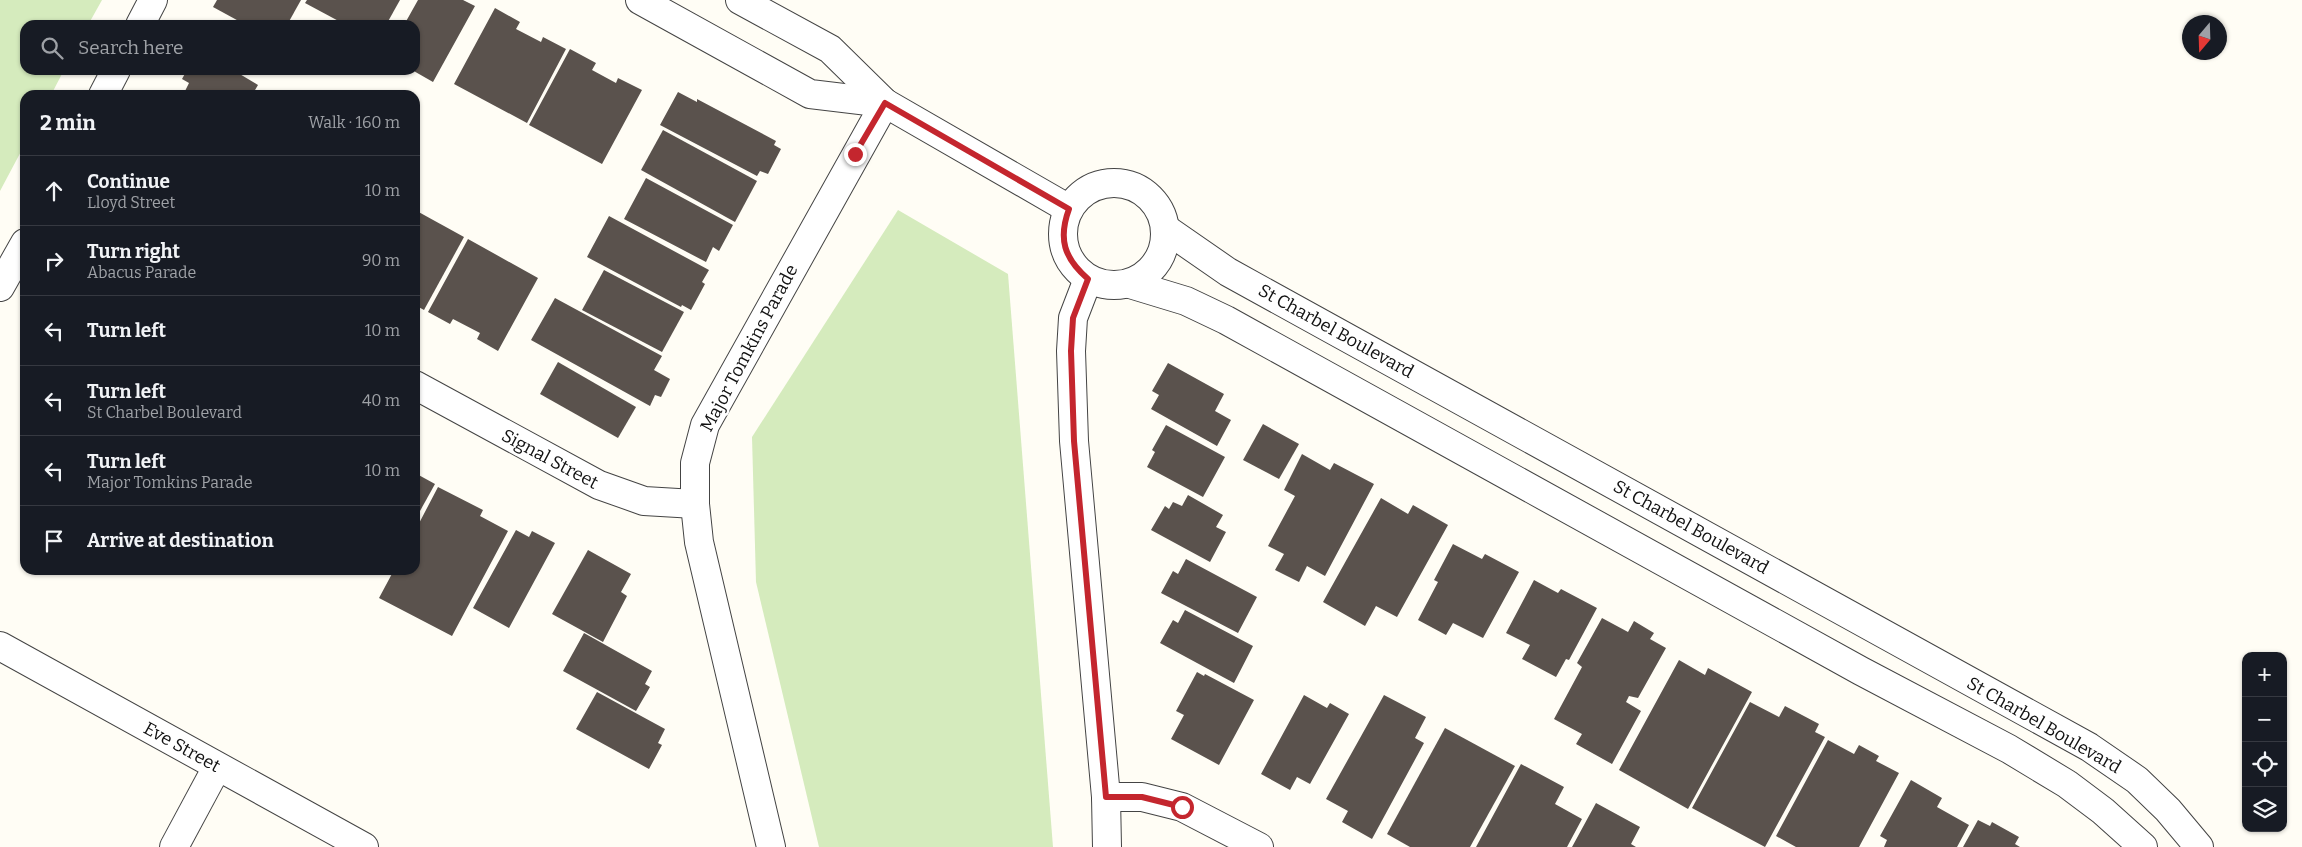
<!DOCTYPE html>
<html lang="en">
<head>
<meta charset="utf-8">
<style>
  body { margin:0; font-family:Bitter,serif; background:#20242c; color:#f1f3f6 }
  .controls { position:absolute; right:15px; bottom:15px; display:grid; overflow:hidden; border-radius:10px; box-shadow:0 1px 4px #0004 }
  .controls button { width:45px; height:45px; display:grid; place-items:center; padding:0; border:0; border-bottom:1px solid #363941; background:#171b24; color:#f1f3f6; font:25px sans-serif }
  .compass { position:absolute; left:2182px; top:15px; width:45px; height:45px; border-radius:50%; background:#171b24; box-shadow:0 1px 4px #0004; rotate:199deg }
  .stop { position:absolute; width:15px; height:15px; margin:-11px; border:4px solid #c4262e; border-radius:50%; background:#fff }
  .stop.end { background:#c4262e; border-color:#fff; box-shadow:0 1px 5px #0008 }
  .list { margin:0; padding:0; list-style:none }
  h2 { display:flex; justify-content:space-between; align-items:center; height:65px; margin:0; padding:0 20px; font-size:21px }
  h2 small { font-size:16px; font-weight:400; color:#9ea1a6 }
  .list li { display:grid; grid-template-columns:32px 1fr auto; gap:15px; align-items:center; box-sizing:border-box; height:70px; padding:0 20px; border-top:1px solid #363941 }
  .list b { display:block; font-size:19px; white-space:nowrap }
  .list p { margin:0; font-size:16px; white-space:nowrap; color:#9ea1a6 }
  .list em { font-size:16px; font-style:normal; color:#9ea1a6 }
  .icon { flex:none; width:28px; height:28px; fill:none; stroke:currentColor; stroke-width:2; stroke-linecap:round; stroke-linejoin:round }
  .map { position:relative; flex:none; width:2302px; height:847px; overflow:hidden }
  .search { position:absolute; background:#171b24; box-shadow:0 1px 4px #0004; left:20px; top:20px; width:400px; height:55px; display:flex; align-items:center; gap:12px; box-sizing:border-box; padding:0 18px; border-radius:15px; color:#9ea1a6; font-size:19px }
  .panel { position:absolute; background:#171b24; box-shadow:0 1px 4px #0004; left:20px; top:90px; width:400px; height:485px; border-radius:15px }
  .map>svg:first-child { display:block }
  .green { fill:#d5ebbd }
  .building { fill:#5a524d }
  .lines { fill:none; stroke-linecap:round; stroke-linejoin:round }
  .street-casing { stroke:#444; stroke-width:30 }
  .street { stroke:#fff; stroke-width:28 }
  .route { stroke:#c4262e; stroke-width:6 }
  .labels { text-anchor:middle; stroke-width:5; stroke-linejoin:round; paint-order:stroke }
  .street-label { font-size:18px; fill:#111; stroke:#fff }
</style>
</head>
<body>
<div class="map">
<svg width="2302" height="847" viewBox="0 0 2302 847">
  <rect width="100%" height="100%" fill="#fffdf5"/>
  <!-- green -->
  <g class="green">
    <path d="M0,0H102L88,25H25V70H64L51,95H25V144L0,191Z"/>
    <path d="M898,210L1008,274L1053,847H819L756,582L752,437Z"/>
  </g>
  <!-- building -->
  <g class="building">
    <path d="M217,0H301L287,25H246L213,7Z"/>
    <path d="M307,0H400L386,25H346L305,3Z"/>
    <path d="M418,0H463L475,6L433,82L412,70H415V25H404Z"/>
    <path d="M495,8L520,22L516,29L541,42L543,37L566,49L527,123L454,84Z"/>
    <path d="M570,49L596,63L592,70L616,83L618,78L642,90L602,164L529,125Z"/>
    <path d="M187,70H233L258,85L252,95H183L189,83L182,79Z"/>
    <path d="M678,92L697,102V99L776,141L774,145L781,149L768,174L760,171L757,176L660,125Z"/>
    <path d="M663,130L757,181L735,222L641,170Z"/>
    <path d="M646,178L733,225L719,251L713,247L706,262L624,219Z"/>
    <path d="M415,210L464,237L424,310L415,305Z"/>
    <path d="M609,216L709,270L702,282L705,284L691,310L682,305L681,307L587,257Z"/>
    <path d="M468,239L538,278L498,351L477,339L480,333L453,319L450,324L428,312Z"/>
    <path d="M604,270L684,312L662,352L582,310Z"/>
    <path d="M555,298L662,356L654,370L670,379L661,397L655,395L650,406L531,340Z"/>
    <path d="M558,362L636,407L618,438L540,394Z"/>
    <path d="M1168,363L1224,394L1215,411L1231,420L1217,446L1151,409L1159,395L1152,391Z"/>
    <path d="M1263,424L1299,444L1279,479L1243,460Z"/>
    <path d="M1166,425L1225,457L1203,497L1147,467L1155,452L1152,450Z"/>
    <path d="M1302,454L1330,470L1334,463L1374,484L1325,576L1307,566L1299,582L1275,570L1284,554L1268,546L1295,496L1284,490Z"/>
    <path d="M415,473L435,484L415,520Z"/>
    <path d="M438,487L483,510L480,516L508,531L452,636L379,598L394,570H415V531Z"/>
    <path d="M1188,495L1223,515L1216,527L1226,532L1210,562L1151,530L1165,506L1169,509L1173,502L1182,506Z"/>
    <path d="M1381,498L1408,514L1413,505L1448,525L1397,617L1376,606L1365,626L1323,602Z"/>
    <path d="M516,530L529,537L532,531L555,543L509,628L473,608Z"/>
    <path d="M1453,544L1482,559L1485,554L1519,572L1483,638L1453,623L1446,635L1418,620L1438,582L1434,580Z"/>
    <path d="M588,550L631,574L621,592L627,596L603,642L552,614Z"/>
    <path d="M1186,559L1257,597L1238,633L1161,593L1173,571L1178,574Z"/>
    <path d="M1534,580L1558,593L1561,589L1597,608L1569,660L1566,659L1556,677L1522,659L1530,645L1506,633Z"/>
    <path d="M1185,610L1253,646L1234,683L1160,643L1173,620L1178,623Z"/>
    <path d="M1602,618L1628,632L1634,621L1654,633L1650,639L1666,648L1638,698L1629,696L1626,702L1641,711L1612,764L1576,744L1582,734L1554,719L1582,667L1577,663Z"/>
    <path d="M584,633L652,671L645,684L650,687L636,711L563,671Z"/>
    <path d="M1679,660L1705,675L1708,668L1752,692L1688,809L1619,770Z"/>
    <path d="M1197,672L1204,676L1205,674L1254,700L1219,765L1171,739L1184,715L1176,711Z"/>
    <path d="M597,692L665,729L658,743L662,745L649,769L576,729Z"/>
    <path d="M1304,695L1327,708L1330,703L1349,714L1310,784L1297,777L1290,790L1261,774Z"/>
    <path d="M1384,695L1426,717L1415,738L1424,743L1372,839L1342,822L1348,811L1326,799Z"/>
    <path d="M1750,702L1779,717L1785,706L1819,724L1815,732L1825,737L1765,847L1692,808Z"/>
    <path d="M1445,728L1515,766L1470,847H1410L1387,834Z"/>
    <path d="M1828,740L1854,754L1859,745L1879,756L1876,761L1899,773L1859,847H1796L1776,836Z"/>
    <path d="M1521,764L1564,787L1555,804L1582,819L1567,847H1476Z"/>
    <path d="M1911,780L1942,798L1937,807L1969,825L1957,847H1884L1887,840L1880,836Z"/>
    <path d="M1596,803L1640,827L1631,844L1636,847H1572Z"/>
    <path d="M1978,820L1990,826L1992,822L2019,837L2015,844L2020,847H1963Z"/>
  </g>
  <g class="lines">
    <!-- street casing -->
    <g class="street-casing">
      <g id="street">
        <path d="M640,0L810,94L885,103"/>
        <path d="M740,0L830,49L885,103L1069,209"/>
        <path d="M140,25L153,0"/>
        <path d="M103,95L116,70"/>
        <circle cx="1114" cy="234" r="51"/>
        <path d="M1166,229L1228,272L2089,747L2137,780L2168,810L2199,847"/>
        <path d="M1088,279L1073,318L1071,351L1074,441L1106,797L1107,847"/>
        <path d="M1130,284L1186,301L1226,320L1861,671L2009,749L2067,784L2103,811L2143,847"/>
        <path d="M0,287L25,243"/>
        <path d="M415,385L599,485L644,501L695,504"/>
        <path d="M0,646L364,847"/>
        <path d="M1106,797H1142L1182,807L1259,847"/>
        <path d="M174,847L217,767"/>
        <path d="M771,847L699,542L695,504V463L705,425L885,103"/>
      </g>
    </g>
    <!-- street -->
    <use href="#street" class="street"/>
  </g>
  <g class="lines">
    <!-- route -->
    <path class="route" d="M855,154L885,103L1069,209C1058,239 1064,258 1088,279L1073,318L1071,351L1074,441L1106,797H1142L1182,807"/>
  </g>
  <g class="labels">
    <!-- street labels -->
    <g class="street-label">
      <text transform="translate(1336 331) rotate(29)" y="6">St Charbel Boulevard</text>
      <text transform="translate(749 348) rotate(-62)" y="6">Major Tomkins Parade</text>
      <text transform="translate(550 459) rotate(28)" y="6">Signal Street</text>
      <text transform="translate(1691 527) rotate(29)" y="6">St Charbel Boulevard</text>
      <text transform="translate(2044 725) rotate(30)" y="6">St Charbel Boulevard</text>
      <text transform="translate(182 747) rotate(29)" y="6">Eve Street</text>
    </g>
  </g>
</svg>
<div class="controls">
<button>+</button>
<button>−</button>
<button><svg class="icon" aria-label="locate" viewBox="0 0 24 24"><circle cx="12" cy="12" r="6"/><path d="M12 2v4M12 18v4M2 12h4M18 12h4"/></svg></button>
<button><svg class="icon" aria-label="layers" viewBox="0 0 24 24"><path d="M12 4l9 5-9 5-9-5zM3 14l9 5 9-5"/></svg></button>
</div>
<svg class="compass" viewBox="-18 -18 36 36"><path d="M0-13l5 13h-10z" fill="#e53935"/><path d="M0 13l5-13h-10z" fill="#9ea1a6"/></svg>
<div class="stop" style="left:1182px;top:807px"></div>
<div class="stop end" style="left:855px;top:154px"></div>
<div class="search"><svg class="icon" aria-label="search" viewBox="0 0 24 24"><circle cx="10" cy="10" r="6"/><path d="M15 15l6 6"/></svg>Search here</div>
<section class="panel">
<h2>2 min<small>Walk · 160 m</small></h2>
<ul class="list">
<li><svg class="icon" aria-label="ahead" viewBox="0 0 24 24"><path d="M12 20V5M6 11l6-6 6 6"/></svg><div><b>Continue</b><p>Lloyd Street</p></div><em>10 m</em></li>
<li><svg class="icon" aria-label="right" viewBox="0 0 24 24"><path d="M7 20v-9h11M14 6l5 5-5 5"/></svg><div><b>Turn right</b><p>Abacus Parade</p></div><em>90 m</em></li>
<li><svg class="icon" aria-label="left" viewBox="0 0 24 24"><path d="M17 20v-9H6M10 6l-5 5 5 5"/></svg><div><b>Turn left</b></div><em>10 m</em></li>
<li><svg class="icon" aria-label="left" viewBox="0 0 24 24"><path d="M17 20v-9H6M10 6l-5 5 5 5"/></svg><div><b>Turn left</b><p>St Charbel Boulevard</p></div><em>40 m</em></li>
<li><svg class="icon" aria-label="left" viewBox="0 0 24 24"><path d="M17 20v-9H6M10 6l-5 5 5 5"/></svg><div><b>Turn left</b><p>Major Tomkins Parade</p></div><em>10 m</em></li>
<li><svg class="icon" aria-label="arrive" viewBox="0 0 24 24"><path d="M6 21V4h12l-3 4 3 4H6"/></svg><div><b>Arrive at destination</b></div></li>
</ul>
</section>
</div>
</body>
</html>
